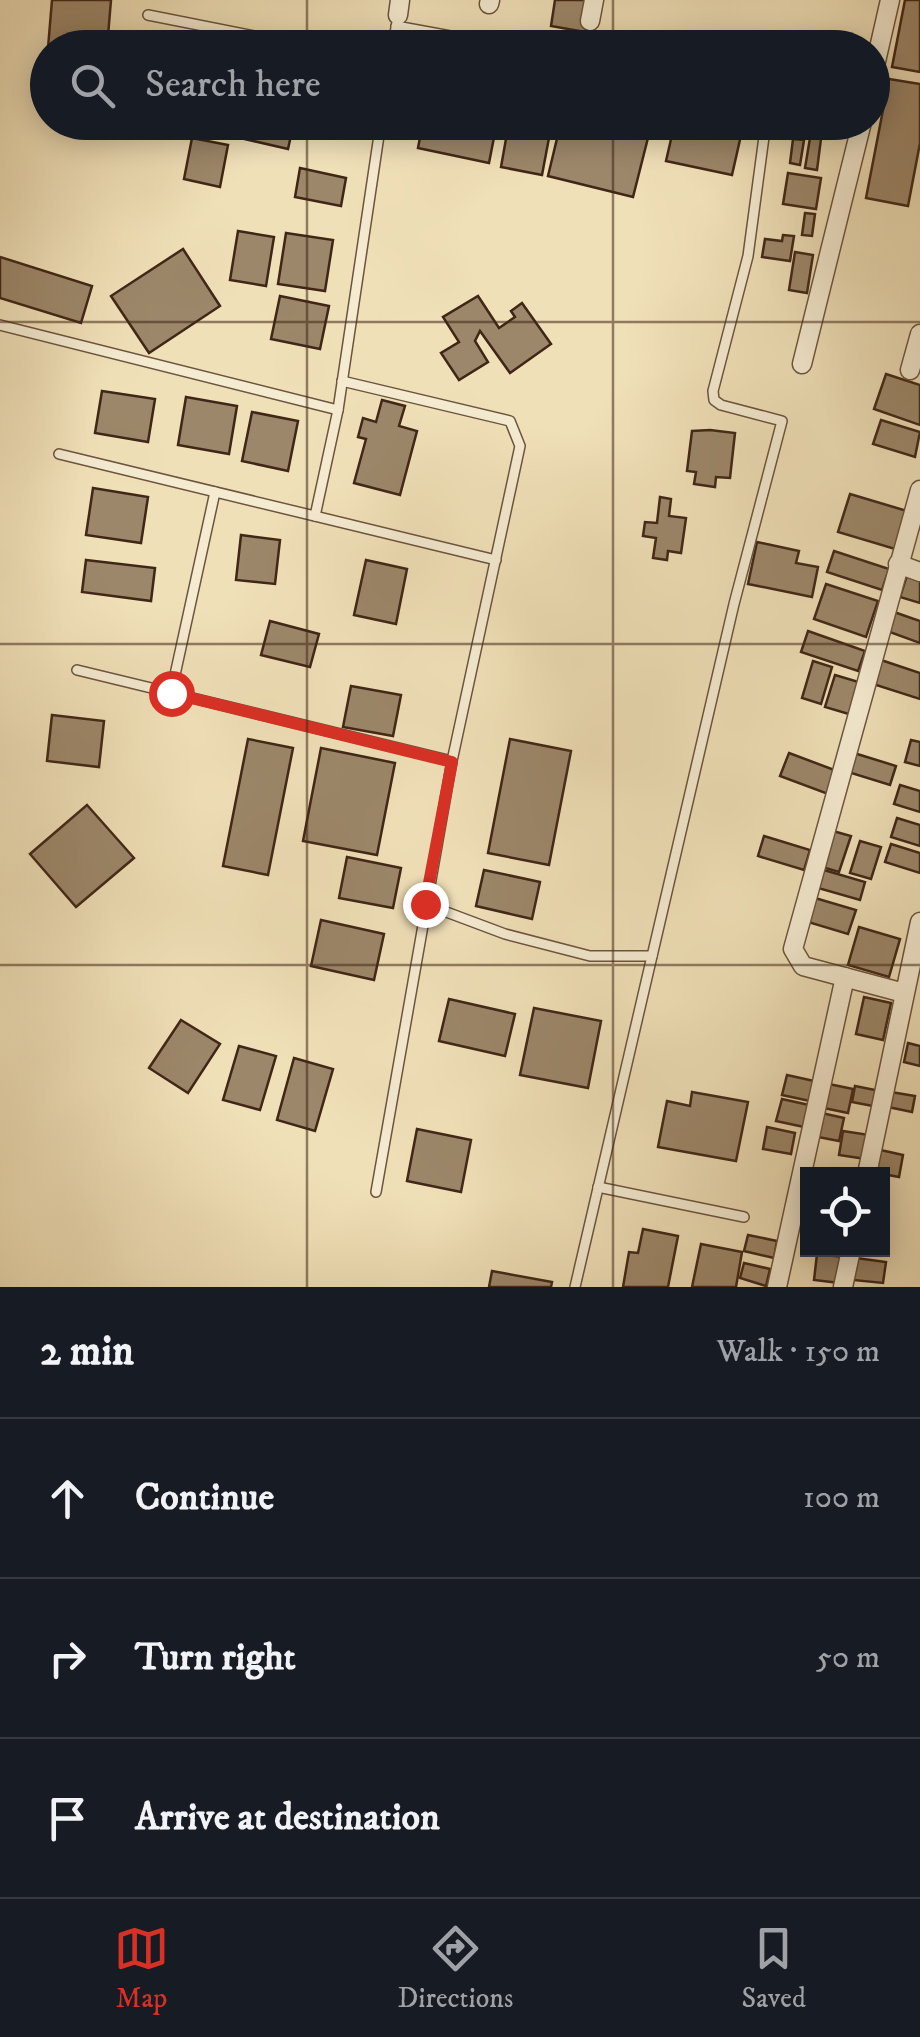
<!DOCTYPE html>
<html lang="en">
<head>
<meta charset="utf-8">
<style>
  body { margin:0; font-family:"IM FELL DW Pica",serif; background:#242831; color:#f1f3f6 }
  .controls { position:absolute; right:30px; bottom:30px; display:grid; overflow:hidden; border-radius:0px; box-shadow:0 5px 25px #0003 }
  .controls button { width:90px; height:90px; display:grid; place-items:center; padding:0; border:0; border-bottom:2px solid #363941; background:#171b24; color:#f1f3f6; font:50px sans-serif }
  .stop { position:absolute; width:30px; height:30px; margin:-22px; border:8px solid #d93025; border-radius:50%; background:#fff }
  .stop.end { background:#d93025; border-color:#fff; box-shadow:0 2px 10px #0008 }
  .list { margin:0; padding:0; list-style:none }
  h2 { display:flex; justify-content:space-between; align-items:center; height:130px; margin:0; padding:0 40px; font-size:42px }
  h2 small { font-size:32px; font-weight:400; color:#9ea1a6 }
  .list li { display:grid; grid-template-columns:65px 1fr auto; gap:30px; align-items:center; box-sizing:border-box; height:160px; padding:0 40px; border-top:2px solid #363941 }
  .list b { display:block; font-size:38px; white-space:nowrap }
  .list em { font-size:32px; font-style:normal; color:#9ea1a6 }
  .icon { flex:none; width:55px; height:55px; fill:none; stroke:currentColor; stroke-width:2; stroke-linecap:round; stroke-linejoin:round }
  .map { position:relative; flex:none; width:920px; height:1287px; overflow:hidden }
  .search { position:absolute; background:#171b24; box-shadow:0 5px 25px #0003; left:30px; right:30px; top:30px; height:110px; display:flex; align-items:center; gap:25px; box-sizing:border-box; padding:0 35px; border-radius:55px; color:#9ea1a6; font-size:38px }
  .sheet { height:610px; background:#171b24 }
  nav { display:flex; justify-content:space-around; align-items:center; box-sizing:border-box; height:140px; border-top:2px solid #363941; background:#171b24; font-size:28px; color:#9ea1a6 }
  nav a { display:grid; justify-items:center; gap:5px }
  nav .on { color:#d93025 }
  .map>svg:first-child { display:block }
  .building { fill:#9c876a; stroke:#402616; stroke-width:2.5 }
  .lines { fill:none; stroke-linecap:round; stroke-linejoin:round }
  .lane-casing { stroke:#6c543e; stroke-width:12 }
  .street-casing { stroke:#6c543e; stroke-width:21 }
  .lane { stroke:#f5ebd1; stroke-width:9 }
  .street { stroke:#f5ebd1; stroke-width:18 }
  .route { stroke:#d93025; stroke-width:12 }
  .grid { fill:none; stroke:#402616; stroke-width:2.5; stroke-opacity:0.55 }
</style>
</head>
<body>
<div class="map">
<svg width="920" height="1287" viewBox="0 0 920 1287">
  <rect width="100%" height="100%" fill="#f0e0b8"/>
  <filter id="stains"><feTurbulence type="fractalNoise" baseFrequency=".002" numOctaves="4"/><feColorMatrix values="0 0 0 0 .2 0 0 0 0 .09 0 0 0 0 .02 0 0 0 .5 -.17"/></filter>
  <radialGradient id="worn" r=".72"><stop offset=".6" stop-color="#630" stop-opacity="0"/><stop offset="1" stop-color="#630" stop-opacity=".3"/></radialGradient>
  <!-- building -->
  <g class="building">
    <path d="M52,0H111L107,48H48Z"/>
    <path d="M555,0H590L585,32L551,26Z"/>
    <path d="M905,0H920V72L892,67Z"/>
    <path d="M889,79L920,84V143L908,206L866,198Z"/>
    <path d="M239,122H294L288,149L236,137Z"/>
    <path d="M307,122H348L346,132Z"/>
    <path d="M423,122H497L489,163L418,148Z"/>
    <path d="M509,122H552L542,175L501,167Z"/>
    <path d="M561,122H652L633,197L548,176Z"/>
    <path d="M675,122H744L732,175L666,161Z"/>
    <path d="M192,138L228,145L220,187L184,179Z"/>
    <path d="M810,138L821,139L817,170L805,168Z"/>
    <path d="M793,139L804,140L800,165L790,163Z"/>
    <path d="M300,168L346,178L341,206L295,197Z"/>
    <path d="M788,173L821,178L816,209L783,204Z"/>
    <path d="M805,213L815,214L812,236L802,235Z"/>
    <path d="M238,231L274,237L266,286L230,280Z"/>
    <path d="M286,233L333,240L325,291L278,284Z"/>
    <path d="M783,235L794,236L790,261L762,257L765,239L782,241Z"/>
    <path d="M183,249L220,306L149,353L111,296Z"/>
    <path d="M795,252L813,255L807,293L789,290Z"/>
    <path d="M0,257L92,286L81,323L0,298Z"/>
    <path d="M280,296L329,306L320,349L271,339Z"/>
    <path d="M478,296L499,328L515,317L511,311L522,303L551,344L510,373L480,331L475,341L488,362L459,380L441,353L459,342L443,317Z"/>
    <path d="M886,374L920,385V425L874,409Z"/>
    <path d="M102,391L155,399L148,442L95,433Z"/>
    <path d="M186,397L237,406L229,454L178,445Z"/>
    <path d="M382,400L405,406L399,426L417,431L400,495L354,483L366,439L358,437L363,418L376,422Z"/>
    <path d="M252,412L298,421L288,471L242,461Z"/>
    <path d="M881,420L920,432L915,457L873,444Z"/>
    <path d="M710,430L735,433L730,478L716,477L715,487L694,484L696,472L687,471L692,431Z"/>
    <path d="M93,488L148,497L141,543L86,535Z"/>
    <path d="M850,494L907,511L895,549L838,532Z"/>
    <path d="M660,497L671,499L669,516L686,518L681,553L668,551L667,560L653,558L656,538L643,536L645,522L657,523Z"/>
    <path d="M241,535L280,540L275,584L236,580Z"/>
    <path d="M757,542L799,551L796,563L818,567L812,597L748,584Z"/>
    <path d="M834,551L889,569L882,590L827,572Z"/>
    <path d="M86,560L155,568L151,601L82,592Z"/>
    <path d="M366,560L407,569L396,624L354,615Z"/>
    <path d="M907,575L920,579V603L900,597Z"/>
    <path d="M826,584L878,601L866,637L814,619Z"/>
    <path d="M894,612L920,621V643L887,631Z"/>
    <path d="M270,621L319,634L310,667L261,655Z"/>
    <path d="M808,631L865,651L858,671L801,652Z"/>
    <path d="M881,660L920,673V699L873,684Z"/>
    <path d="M813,661L832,667L821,704L802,698Z"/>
    <path d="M835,675L862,683L852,715L825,707Z"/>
    <path d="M351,686L401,695L393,736L343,727Z"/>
    <path d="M52,715L104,721L99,767L47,761Z"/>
    <path d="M248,739L293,748L268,875L223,866Z"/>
    <path d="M510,739L571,751L549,865L488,853Z"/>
    <path d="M911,740L920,742V766L905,762Z"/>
    <path d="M321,748L395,763L377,855L303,841Z"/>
    <path d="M789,753L837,771L828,794L780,776Z"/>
    <path d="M854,753L896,766L890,785L848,772Z"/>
    <path d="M900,785L920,791V812L894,804Z"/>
    <path d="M87,805L134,858L76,907L30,854Z"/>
    <path d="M897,818L920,825V846L891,837Z"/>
    <path d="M833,831L851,836L839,872L822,867Z"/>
    <path d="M764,836L810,850L804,870L758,856Z"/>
    <path d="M860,841L881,847L871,879L850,873Z"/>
    <path d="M891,844L920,853V873L885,862Z"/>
    <path d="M347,857L401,868L393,908L339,898Z"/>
    <path d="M484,870L540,882L532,919L476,906Z"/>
    <path d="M824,870L865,882L860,900L818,888Z"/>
    <path d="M815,898L856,910L848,934L808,922Z"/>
    <path d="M321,920L384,934L374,980L311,966Z"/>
    <path d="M859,927L900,939L889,977L848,965Z"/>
    <path d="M864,997L891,1003L883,1040L856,1034Z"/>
    <path d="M449,999L515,1014L505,1056L439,1041Z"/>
    <path d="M534,1008L601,1021L588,1088L520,1075Z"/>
    <path d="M181,1020L220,1044L188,1093L149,1068Z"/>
    <path d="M908,1043L920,1046V1066L904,1062Z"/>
    <path d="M239,1046L276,1056L260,1110L223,1100Z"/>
    <path d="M294,1058L333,1069L315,1131L277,1120Z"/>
    <path d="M787,1075L814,1081L810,1101L782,1095Z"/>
    <path d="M824,1083L853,1089L848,1113L819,1107Z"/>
    <path d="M855,1086L880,1091L878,1107L852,1102Z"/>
    <path d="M692,1092L748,1102L736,1161L658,1147L667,1101L690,1106Z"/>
    <path d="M891,1092L915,1096L912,1112L888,1107Z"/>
    <path d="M782,1099L809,1105L804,1127L776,1121Z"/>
    <path d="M817,1112L844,1118L839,1141L813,1136Z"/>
    <path d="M767,1127L795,1133L791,1154L763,1149Z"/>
    <path d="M417,1129L471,1140L461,1192L407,1181Z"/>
    <path d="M843,1131L869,1135L866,1159L839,1155Z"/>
    <path d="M876,1149L903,1155L899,1177L872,1172Z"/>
    <path d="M643,1229L678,1236L668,1287H623L629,1252L638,1253Z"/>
    <path d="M748,1235L777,1241L774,1258L744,1251Z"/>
    <path d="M701,1244L742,1252L736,1287H692Z"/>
    <path d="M817,1254L843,1257L840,1283L814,1280Z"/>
    <path d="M856,1258L886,1262L883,1283L853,1280Z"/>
    <path d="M744,1263L770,1269L766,1286L740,1278Z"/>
    <path d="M492,1271L552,1282L551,1287H489Z"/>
  </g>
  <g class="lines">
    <!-- lane casing -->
    <g class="lane-casing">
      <g id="lane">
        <path d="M148,15L315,48"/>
        <path d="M396,26L516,48"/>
        <path d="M392,48L397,23"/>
        <path d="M0,325L338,410"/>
        <path d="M342,381L510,421L520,446L452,761L376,1192"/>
        <path d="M59,454L496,560"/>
        <path d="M315,516L338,410L381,122"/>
        <path d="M77,670L452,761"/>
        <path d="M171,693L215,492"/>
        <path d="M425,904L505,934L590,956H652"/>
        <path d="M598,1187L744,1217"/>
        <path d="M575,1287L734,604L782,421L721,405L714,400L713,391L748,256L766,122"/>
      </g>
    </g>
    <!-- street casing -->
    <g class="street-casing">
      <g id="street">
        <path d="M489,4L490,0"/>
        <path d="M398,15L400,0"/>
        <path d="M590,21L594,0"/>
        <path d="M872,79L890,0"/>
        <path d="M802,364L862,122"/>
        <path d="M910,370L920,334"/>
        <path d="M898,564L920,572"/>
        <path d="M904,993L803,966L793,949L920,490"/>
        <path d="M867,1174L920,922"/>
        <path d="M777,1287L845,977"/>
        <path d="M843,1287L851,1250"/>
      </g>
    </g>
    <!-- lane -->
    <use href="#lane" class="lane"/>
    <!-- street -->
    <use href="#street" class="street"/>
  </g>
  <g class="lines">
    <!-- route -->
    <path class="route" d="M171,693L452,762L425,904"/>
  </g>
  <!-- grid -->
  <path class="grid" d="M307,0V48M613,0V48M307,122V1287M613,122V1287M0,322H920M0,644H920M0,965H920"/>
  <rect width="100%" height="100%" filter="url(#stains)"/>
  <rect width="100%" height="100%" fill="url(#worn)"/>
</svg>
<div class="controls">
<button><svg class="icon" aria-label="locate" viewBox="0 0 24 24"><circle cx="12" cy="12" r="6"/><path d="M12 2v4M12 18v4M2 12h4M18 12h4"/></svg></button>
</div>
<div class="stop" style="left:171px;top:693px"></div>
<div class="stop end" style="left:425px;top:904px"></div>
<div class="search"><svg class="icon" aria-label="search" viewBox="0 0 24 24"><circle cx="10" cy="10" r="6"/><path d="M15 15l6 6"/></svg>Search here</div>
</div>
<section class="sheet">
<h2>2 min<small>Walk · 150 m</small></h2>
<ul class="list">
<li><svg class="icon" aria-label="ahead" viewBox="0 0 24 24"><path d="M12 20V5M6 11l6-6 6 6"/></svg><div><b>Continue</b></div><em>100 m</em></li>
<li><svg class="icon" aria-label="right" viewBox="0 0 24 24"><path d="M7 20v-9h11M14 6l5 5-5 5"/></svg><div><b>Turn right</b></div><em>50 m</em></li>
<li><svg class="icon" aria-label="arrive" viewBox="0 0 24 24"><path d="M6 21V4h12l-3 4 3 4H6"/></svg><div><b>Arrive at destination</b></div></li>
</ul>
</section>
<nav>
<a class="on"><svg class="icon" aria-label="map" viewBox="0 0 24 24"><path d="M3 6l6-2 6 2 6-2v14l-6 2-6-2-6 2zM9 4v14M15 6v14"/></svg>Map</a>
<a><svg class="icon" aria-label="directions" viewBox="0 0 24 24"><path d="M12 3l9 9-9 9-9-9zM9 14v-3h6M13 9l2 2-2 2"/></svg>Directions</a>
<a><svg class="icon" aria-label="saved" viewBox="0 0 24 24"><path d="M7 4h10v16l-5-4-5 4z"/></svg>Saved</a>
</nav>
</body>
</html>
